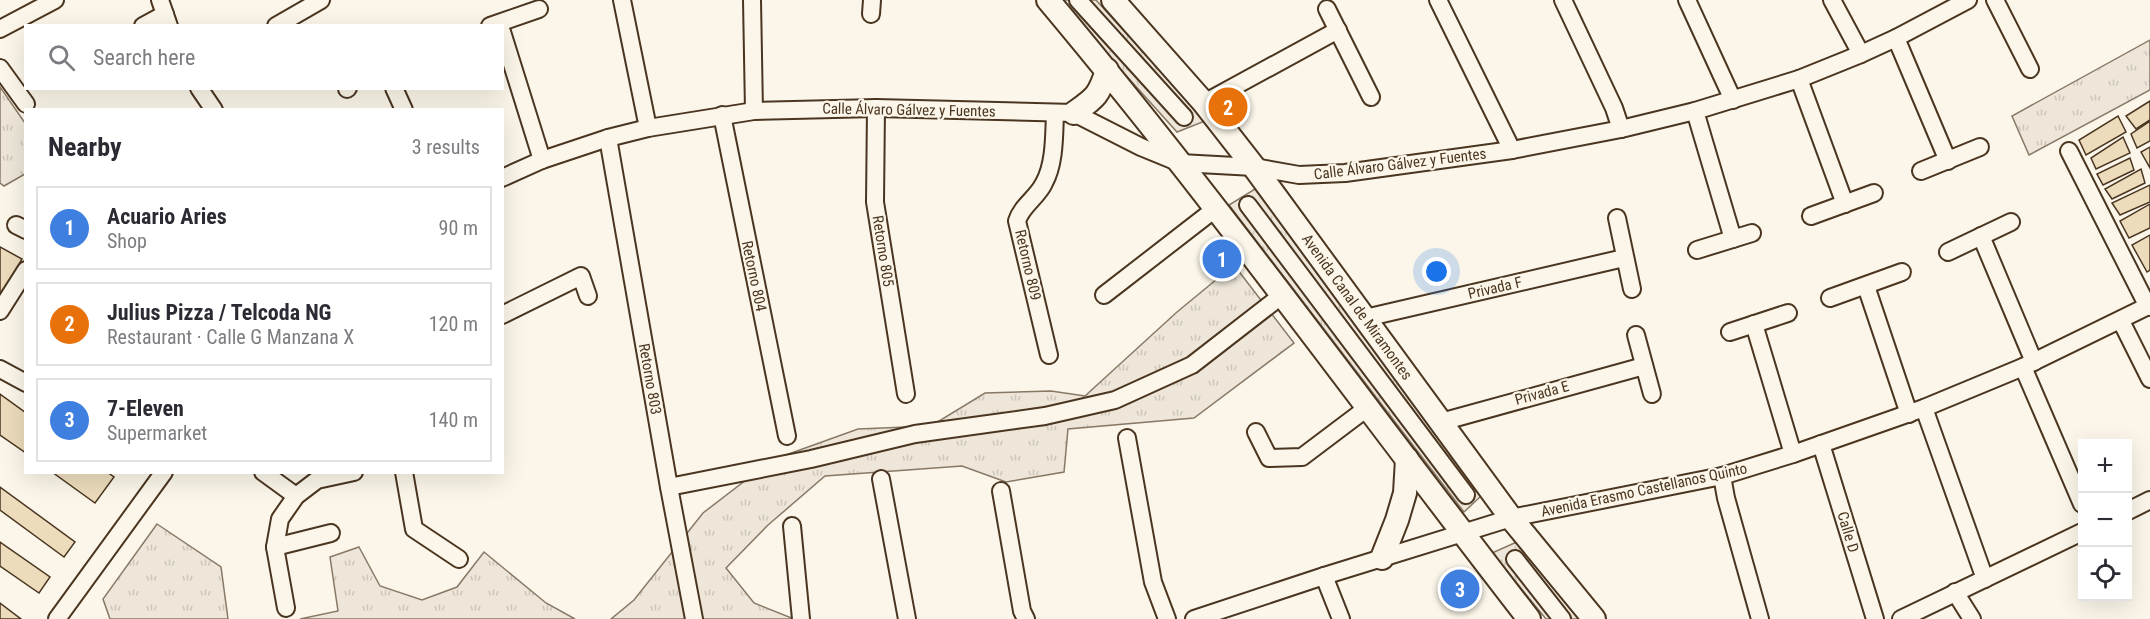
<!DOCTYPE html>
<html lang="en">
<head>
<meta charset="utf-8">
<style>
  body { margin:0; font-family:"Roboto Condensed",sans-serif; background:#f7f7f7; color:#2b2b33 }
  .controls { position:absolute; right:18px; bottom:18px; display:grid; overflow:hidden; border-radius:0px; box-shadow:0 6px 24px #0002 }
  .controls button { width:54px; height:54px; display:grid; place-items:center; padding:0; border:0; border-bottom:2px solid #e1e1e2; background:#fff; color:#2b2b33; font:30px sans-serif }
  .you { position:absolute; left:1437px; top:272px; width:21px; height:21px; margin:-15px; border:4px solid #fff; border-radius:50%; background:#1a73e8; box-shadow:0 0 0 9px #1a73e833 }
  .badge { display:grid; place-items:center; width:39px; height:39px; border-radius:50%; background:#2563eb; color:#fff; font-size:20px; font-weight:700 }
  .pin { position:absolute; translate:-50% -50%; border:3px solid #fff; box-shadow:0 2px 6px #0006 }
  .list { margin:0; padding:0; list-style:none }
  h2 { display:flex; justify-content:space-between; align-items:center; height:78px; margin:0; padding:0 24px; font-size:26px }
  h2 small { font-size:20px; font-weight:400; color:#7c7c81 }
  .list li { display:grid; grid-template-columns:39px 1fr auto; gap:18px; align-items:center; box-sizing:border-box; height:84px; margin:0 12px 12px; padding:0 12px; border:2px solid #e1e1e2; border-radius:0px }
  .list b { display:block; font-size:22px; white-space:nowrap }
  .list p { margin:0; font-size:20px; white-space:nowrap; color:#7c7c81 }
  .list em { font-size:20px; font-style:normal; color:#7c7c81 }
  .icon { flex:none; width:33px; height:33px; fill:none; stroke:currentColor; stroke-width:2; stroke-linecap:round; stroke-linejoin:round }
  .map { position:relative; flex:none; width:2150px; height:619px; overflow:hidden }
  .search { position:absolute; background:#fff; box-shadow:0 6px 24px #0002; left:24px; top:24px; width:480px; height:66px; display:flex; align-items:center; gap:15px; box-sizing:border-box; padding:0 21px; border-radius:0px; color:#7c7c81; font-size:22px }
  .panel { position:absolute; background:#fff; box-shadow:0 6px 24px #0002; left:24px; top:108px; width:480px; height:366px; border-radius:0px }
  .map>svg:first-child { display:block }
  .grass { fill:url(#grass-tufts); stroke:#887966; stroke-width:1.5 }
  .building { fill:#ecdcbc; stroke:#4a3520; stroke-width:1.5 }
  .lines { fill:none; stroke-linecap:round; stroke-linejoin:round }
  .minor-casing { stroke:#4a3520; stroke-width:20 }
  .major-casing { stroke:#4a3520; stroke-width:26 }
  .minor { stroke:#fbf6e9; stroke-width:16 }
  .major { stroke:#fbf6e9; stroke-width:22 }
  .labels { text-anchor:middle; stroke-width:4.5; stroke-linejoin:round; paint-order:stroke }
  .street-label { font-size:15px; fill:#4a3520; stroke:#fbf6e9 }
</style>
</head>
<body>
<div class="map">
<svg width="2150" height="619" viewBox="0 0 2150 619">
  <defs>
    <pattern id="grass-tufts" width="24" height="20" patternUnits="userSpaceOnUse" patternTransform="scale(1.5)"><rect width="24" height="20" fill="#ede6d9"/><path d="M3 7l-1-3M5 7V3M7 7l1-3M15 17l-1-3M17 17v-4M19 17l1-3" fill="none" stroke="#cdc6ba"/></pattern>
  </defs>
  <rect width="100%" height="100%" fill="#fbf6e9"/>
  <!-- grass -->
  <g class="grass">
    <path d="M1058,0H1096L1205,121L1177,132Z"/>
    <path d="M2150,40V90L2029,155L2012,116Z"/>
    <path d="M0,87L25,123V174L4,186L0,183Z"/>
    <path d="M1255,189L1481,496L1464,512L1229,205Z"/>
    <path d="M1234,265L1294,343L1194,418L1068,429L1064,472L1006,482L962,466L825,476L768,525L726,568L754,603L794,619H611L634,600L703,513L772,460L858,429L931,426L985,393L1051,391L1085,396L1177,312Z"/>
    <path d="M157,524L221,567L228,619H110L103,599Z"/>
    <path d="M1519,541L1581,619H1546L1492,553Z"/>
    <path d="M359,547L380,586L422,600L457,587L484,552L546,603L575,619H300L338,611L330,557Z"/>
  </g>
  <!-- building -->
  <g class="building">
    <path d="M2150,101V120L2136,129L2126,116Z"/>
    <path d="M2118,116L2126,132L2086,155L2079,140Z"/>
    <path d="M2150,121V141L2137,148L2131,134Z"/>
    <path d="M2123,137L2130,153L2096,169L2091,158Z"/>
    <path d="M2150,147V168L2141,152Z"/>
    <path d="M2130,158L2134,170L2103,185L2097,174Z"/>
    <path d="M2141,169L2145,183L2112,199L2105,189Z"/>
    <path d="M2150,185V202L2120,215L2112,203Z"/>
    <path d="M2150,204V228L2129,238L2120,221Z"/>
    <path d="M2150,235V270L2147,272L2132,245Z"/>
    <path d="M0,247L22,259L0,297Z"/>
    <path d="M0,394L26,413V453L0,435Z"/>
    <path d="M52,472H107L114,477L95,503Z"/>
    <path d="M0,487L75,542L64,557L0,510Z"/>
    <path d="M0,542L50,577L39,593L0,566Z"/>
    <path d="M0,603L21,619H0Z"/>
  </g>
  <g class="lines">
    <!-- minor casing -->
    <g class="minor-casing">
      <g id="minor">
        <path d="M160,0L169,26"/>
        <path d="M622,0L648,128"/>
        <path d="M752,0L754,111"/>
        <path d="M1078,0L1184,117"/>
        <path d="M1438,0L1512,150"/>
        <path d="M1563,0L1614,108L1621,129"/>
        <path d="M1687,0L1733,100"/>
        <path d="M1832,0L1861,54"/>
        <path d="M1995,0L2030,69"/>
        <path d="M1327,9L1371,97"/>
        <path d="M871,14L872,0"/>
        <path d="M143,26L165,14"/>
        <path d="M276,26L321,0"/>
        <path d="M490,26L539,9"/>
        <path d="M0,29L55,0"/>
        <path d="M502,32L542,160"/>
        <path d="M1896,38L1948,161"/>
        <path d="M0,68L26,104"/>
        <path d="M1799,79L1845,204"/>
        <path d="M199,88L214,110"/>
        <path d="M394,88L404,110"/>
        <path d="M347,89L348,88"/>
        <path d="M1204,103L1338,30"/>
        <path d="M876,108L875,202L906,394"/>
        <path d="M1695,111L1733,239"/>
        <path d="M722,115L787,436"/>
        <path d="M608,138L669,487L694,619"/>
        <path d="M2069,151L2148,307"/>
        <path d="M1921,171L1980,147"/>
        <path d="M502,178L542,160L608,138L648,128L754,111L876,108L1074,113L1141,147L1180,163L1254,167L1299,175L1345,173L1512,150L1621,129L1695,111L1799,79L1861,54L1896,38L1968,0"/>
        <path d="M1248,205L1466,495"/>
        <path d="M1811,216L1874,193"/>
        <path d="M1617,218L1632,289"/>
        <path d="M16,225L26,230"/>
        <path d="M1981,236L2034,362"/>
        <path d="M1697,250L1752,233"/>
        <path d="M1948,252L2011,222"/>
        <path d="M1866,286L1909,414"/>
        <path d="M1104,295L1215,209"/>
        <path d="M1830,298L1902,272"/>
        <path d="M0,311L26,270"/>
        <path d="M502,315L581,276L588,296"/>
        <path d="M1365,318L1624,258"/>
        <path d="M2121,321L2150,379"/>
        <path d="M1754,324L1793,454"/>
        <path d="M1730,332L1788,313"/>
        <path d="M1636,335L1652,394"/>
        <path d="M1049,355L1017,221C1022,205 1037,198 1044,183C1055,163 1054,135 1055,113"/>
        <path d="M2023,367L2082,504"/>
        <path d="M0,369L26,383"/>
        <path d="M1924,408L1985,579"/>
        <path d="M1441,422L1644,366"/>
        <path d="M1256,432L1269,458L1302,457L1367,408"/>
        <path d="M1127,438L1153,582L1167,619"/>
        <path d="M1821,444L1875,619"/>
        <path d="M263,472L296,496"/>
        <path d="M404,472L414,529L459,559"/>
        <path d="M1722,476L1726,498L1760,619"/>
        <path d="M881,479L907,619"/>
        <path d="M669,487L811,459L915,434L1045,416L1115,400L1192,365L1281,296"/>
        <path d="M1001,491L1022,611L1026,619"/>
        <path d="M2128,511L2150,500"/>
        <path d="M792,526L801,619"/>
        <path d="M275,547L331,533"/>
        <path d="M1515,559L1562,619"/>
        <path d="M1324,576L1341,619"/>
        <path d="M1955,592L1972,619"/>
        <path d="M286,608L275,547L280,519L296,496L317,480L354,472"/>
        <path d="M57,619L164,472"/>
        <path d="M1194,619L1324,576L1511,518L1722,476L1793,454L1924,408L2023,367L2150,305"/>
        <path d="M1901,619L2082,532"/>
      </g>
    </g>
    <!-- major casing -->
    <g class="major-casing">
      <g id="major">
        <path d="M1048,0C1216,200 1369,413 1529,619"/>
        <path d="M1113,0L1204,103L1254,167L1511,518L1594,619"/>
        <path d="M1074,113C1095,98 1099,96 1107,70"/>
        <path d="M1382,558L1397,520L1405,493L1407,459"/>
      </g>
    </g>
    <!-- minor -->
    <use href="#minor" class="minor"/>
    <!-- major -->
    <use href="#major" class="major"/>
  </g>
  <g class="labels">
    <!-- street labels -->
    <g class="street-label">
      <text transform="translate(909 110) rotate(1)" y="5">Calle Álvaro Gálvez y Fuentes</text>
      <text transform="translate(1400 164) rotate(-7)" y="5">Calle Álvaro Gálvez y Fuentes</text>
      <text transform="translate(883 251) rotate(81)" y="5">Retorno 805</text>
      <text transform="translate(1028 265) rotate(77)" y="5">Retorno 809</text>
      <text transform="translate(754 276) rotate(78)" y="5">Retorno 804</text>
      <text transform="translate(1495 288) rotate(-13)" y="5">Privada F</text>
      <text transform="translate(1357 307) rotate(54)" y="5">Avenida Canal de Miramontes</text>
      <text transform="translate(650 379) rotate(80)" y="5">Retorno 803</text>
      <text transform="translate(1542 393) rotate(-15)" y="5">Privada E</text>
      <text transform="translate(1644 490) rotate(-12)" y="5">Avenida Erasmo Castellanos Quinto</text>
      <text transform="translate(1848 532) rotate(73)" y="5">Calle D</text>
    </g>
  </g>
</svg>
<div class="controls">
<button>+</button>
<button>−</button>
<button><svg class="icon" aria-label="locate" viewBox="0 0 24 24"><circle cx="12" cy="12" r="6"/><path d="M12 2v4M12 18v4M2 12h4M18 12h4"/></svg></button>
</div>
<div class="you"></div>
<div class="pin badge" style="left:1222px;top:259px;background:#3f7fe0">1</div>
<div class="pin badge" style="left:1228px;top:107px;background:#e8710a">2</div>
<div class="pin badge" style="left:1460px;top:589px;background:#3f7fe0">3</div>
<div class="search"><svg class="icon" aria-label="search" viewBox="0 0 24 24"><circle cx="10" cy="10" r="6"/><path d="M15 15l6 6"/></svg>Search here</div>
<section class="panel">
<h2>Nearby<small>3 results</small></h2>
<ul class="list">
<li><span class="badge" style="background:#3f7fe0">1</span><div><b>Acuario Aries</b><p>Shop</p></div><em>90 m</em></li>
<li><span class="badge" style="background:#e8710a">2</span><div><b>Julius Pizza / Telcoda NG</b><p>Restaurant · Calle G Manzana X</p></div><em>120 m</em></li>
<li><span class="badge" style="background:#3f7fe0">3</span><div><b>7-Eleven</b><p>Supermarket</p></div><em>140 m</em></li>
</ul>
</section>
</div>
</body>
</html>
